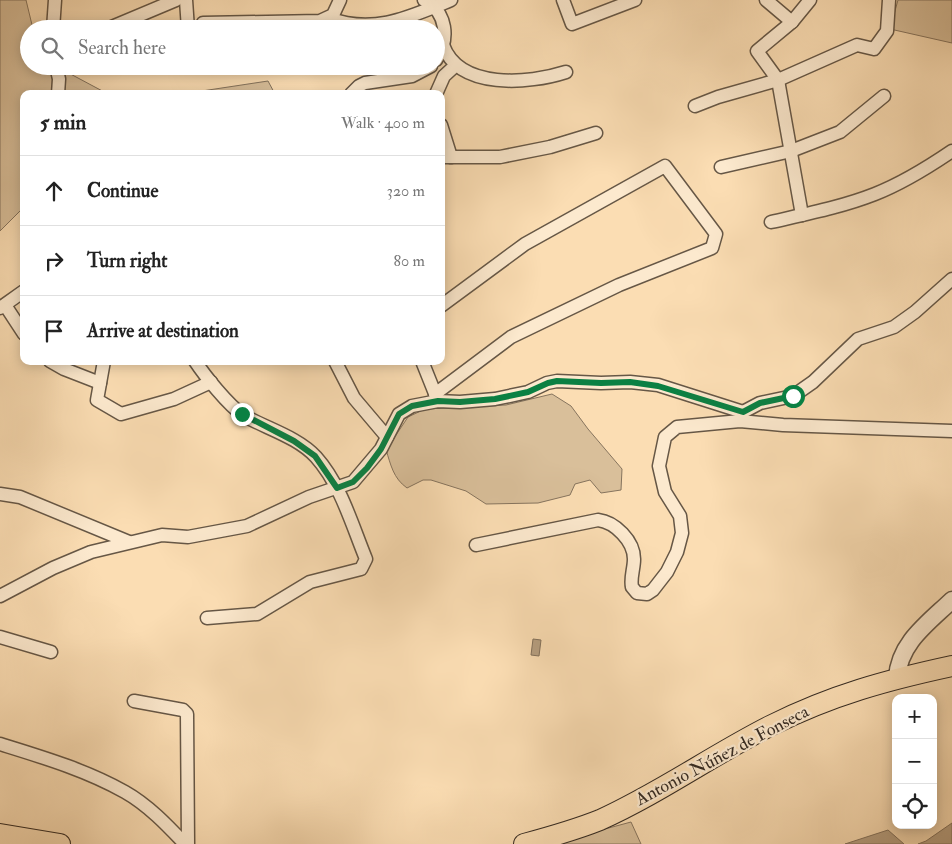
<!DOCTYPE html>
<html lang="en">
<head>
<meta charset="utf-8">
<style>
  body { margin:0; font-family:"IM FELL Double Pica",serif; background:#f2f2f2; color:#222 }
  .controls { position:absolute; right:15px; bottom:15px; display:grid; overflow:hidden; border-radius:10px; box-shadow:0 2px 12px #0003 }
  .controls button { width:45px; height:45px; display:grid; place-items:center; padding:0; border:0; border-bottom:1px solid #e0e0e0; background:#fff; color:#222; font:25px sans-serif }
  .stop { position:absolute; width:15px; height:15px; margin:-11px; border:4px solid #0b8043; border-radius:50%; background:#fff }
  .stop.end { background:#0b8043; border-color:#fff; box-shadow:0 1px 5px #0008 }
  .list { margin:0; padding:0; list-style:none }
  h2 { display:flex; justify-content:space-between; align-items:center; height:65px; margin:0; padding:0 20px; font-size:21px }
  h2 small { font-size:16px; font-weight:400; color:#767676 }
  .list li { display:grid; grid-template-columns:32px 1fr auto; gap:15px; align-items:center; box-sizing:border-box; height:70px; padding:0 20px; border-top:1px solid #e0e0e0 }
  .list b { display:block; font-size:19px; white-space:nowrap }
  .list em { font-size:16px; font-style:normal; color:#767676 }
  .icon { flex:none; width:28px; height:28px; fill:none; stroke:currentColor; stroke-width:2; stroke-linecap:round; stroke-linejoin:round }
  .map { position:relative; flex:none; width:952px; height:844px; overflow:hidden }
  .search { position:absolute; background:#fff; box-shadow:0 2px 12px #0003; left:20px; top:20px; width:425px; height:55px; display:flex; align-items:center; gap:12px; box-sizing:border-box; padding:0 18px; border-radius:28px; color:#767676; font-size:19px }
  .panel { position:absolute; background:#fff; box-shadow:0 2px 12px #0003; left:20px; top:90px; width:425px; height:275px; border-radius:10px }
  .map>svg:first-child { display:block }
  .green { fill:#d9bf9a; stroke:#86745e }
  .water { fill:#b7a082; stroke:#83715c }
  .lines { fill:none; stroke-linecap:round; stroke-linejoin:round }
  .minor-casing { stroke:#665746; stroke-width:15 }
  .tertiary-casing { stroke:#665746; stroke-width:19 }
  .primary-casing { stroke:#342a22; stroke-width:22 }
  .minor { stroke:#fce9ce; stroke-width:12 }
  .tertiary { stroke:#fce9ce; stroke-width:16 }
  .primary { stroke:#fbddb3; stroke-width:20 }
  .route { stroke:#0b8043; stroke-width:6 }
  .labels { text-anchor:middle; stroke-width:4.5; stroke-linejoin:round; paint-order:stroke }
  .street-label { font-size:18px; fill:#342a22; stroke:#fce9ce }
</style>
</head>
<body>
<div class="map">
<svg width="952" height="844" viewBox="0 0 952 844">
  <rect width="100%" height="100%" fill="#fbddb3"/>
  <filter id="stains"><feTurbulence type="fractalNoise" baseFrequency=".004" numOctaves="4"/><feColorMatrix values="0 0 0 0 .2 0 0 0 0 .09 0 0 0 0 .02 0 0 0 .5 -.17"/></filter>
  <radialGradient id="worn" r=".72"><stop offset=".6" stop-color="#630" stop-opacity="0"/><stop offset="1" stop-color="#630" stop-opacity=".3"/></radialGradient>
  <!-- green -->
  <g class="green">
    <path d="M0,0H26L33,29H29V66H60L63,70L108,94H24V207L0,231Z"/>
    <path d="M898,0H952V43L890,29Z"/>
    <path d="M268,81L275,94H182Z"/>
    <path d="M552,394L571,406L588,429L622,469L621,490L601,493L590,480L575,484L570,495L538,503L486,504L466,491L431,480H423L407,488C393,478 391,465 386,450L408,417L425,409L506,405Z"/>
    <path d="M631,822L641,844H549Z"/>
  </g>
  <!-- water -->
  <g class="water">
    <path d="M533,639L541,640L539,656L531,655Z"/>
    <path d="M952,823V844H918L926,841Z"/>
    <path d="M888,830L904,844H845Z"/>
  </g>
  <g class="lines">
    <!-- minor casing -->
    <g class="minor-casing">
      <g id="minor">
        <path d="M186,0L188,29"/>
        <path d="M424,0C447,12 450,39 436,60"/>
        <path d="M563,0L572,24L635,0"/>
        <path d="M766,0L792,22"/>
        <path d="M329,18C373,35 410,17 451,0"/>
        <path d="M203,23L320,21L333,15L340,0"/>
        <path d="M53,29L55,0"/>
        <path d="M107,29L176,0"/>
        <path d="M443,45C459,90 529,84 566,72"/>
        <path d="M56,66L59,79L58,94"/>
        <path d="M189,66V67"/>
        <path d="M351,94L359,86L365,83L412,76L431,66"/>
        <path d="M436,94L444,76L456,65"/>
        <path d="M695,106L718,97L778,80L857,45L874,49L887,31L889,0"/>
        <path d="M441,125L451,157"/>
        <path d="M441,157H500L550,147L596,133"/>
        <path d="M721,167L791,151L840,132L884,96"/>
        <path d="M802,215L778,80L757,51L792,22L810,0"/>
        <path d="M771,222C806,214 842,207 875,194C903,183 927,168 952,151"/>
        <path d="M5,305L24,334"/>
        <path d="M0,308L24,291"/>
        <path d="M50,361L64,369L100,383"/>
        <path d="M104,361L97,400L121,414L174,399L211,382"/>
        <path d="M195,361C205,376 228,405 243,415C265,428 298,437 316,457C341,485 352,525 366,559L361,569L310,582L257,614L207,618"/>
        <path d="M335,361L354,398L387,437"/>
        <path d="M422,361L438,401"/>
        <path d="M435,394L511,337L619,285L712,248L716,234L665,166L525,244L441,306"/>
        <path d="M741,419L743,412L760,403L793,396L813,382L858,339L894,327L915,312L952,279"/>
        <path d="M0,494L20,497L129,542"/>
        <path d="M476,545L598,520C615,522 634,541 634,559C634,569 630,578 632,587L637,593L647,594L653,590L667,572L677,552L682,533L680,516L665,492L659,466L665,437L677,427L740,421L783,425L952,431"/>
        <path d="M0,596L53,568L91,552L162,535L188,537L247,526L309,497L353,482L381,449L399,414L412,406L438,401L460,402L495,399L528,392L547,383L557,381L601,383L630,382L658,385L743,412"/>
        <path d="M0,637L51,652"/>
        <path d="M134,701L183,710L187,714L188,844"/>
        <path d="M0,744C42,757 86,770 125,792C148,805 167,825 185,844"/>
      </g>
    </g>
    <!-- tertiary casing -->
    <g class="tertiary-casing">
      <path id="tertiary" d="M897,678C899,643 928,623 952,600"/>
    </g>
    <!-- primary casing -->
    <g class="primary-casing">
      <g id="primary">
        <path d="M0,834L60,844"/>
        <path d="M524,844C550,837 575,830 600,820C660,793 714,754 772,725C832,695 887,680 952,666"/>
      </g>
    </g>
    <!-- minor -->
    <use href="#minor" class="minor"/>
    <!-- tertiary -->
    <use href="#tertiary" class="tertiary"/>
    <!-- primary -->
    <use href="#primary" class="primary"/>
  </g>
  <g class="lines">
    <!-- route -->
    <path class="route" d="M242,414L294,441L315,456L337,488L353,482L367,468L381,449L399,414L412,406L438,401L460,402L495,399L528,392L548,383L557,381L601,383L630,382L658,386L743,412L760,403L793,396"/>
  </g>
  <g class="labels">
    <!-- street labels -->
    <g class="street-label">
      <text transform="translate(722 755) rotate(-28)" y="6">Antonio Núñez de Fonseca</text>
    </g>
  </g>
  <rect width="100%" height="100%" filter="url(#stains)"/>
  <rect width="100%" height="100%" fill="url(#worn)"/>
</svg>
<div class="controls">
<button>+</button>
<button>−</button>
<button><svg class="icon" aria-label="locate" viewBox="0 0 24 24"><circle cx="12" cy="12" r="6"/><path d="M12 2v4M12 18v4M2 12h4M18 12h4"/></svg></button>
</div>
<div class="stop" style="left:793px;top:396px"></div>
<div class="stop end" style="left:242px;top:414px"></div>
<div class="search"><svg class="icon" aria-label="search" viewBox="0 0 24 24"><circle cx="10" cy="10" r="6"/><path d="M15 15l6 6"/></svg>Search here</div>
<section class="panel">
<h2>5 min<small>Walk · 400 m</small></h2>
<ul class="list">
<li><svg class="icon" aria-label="ahead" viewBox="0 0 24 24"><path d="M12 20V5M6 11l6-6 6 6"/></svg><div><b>Continue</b></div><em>320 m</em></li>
<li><svg class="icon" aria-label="right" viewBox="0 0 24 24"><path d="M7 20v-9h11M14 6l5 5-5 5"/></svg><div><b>Turn right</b></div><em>80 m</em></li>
<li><svg class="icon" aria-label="arrive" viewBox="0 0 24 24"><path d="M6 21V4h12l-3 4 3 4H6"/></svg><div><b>Arrive at destination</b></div></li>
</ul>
</section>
</div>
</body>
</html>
